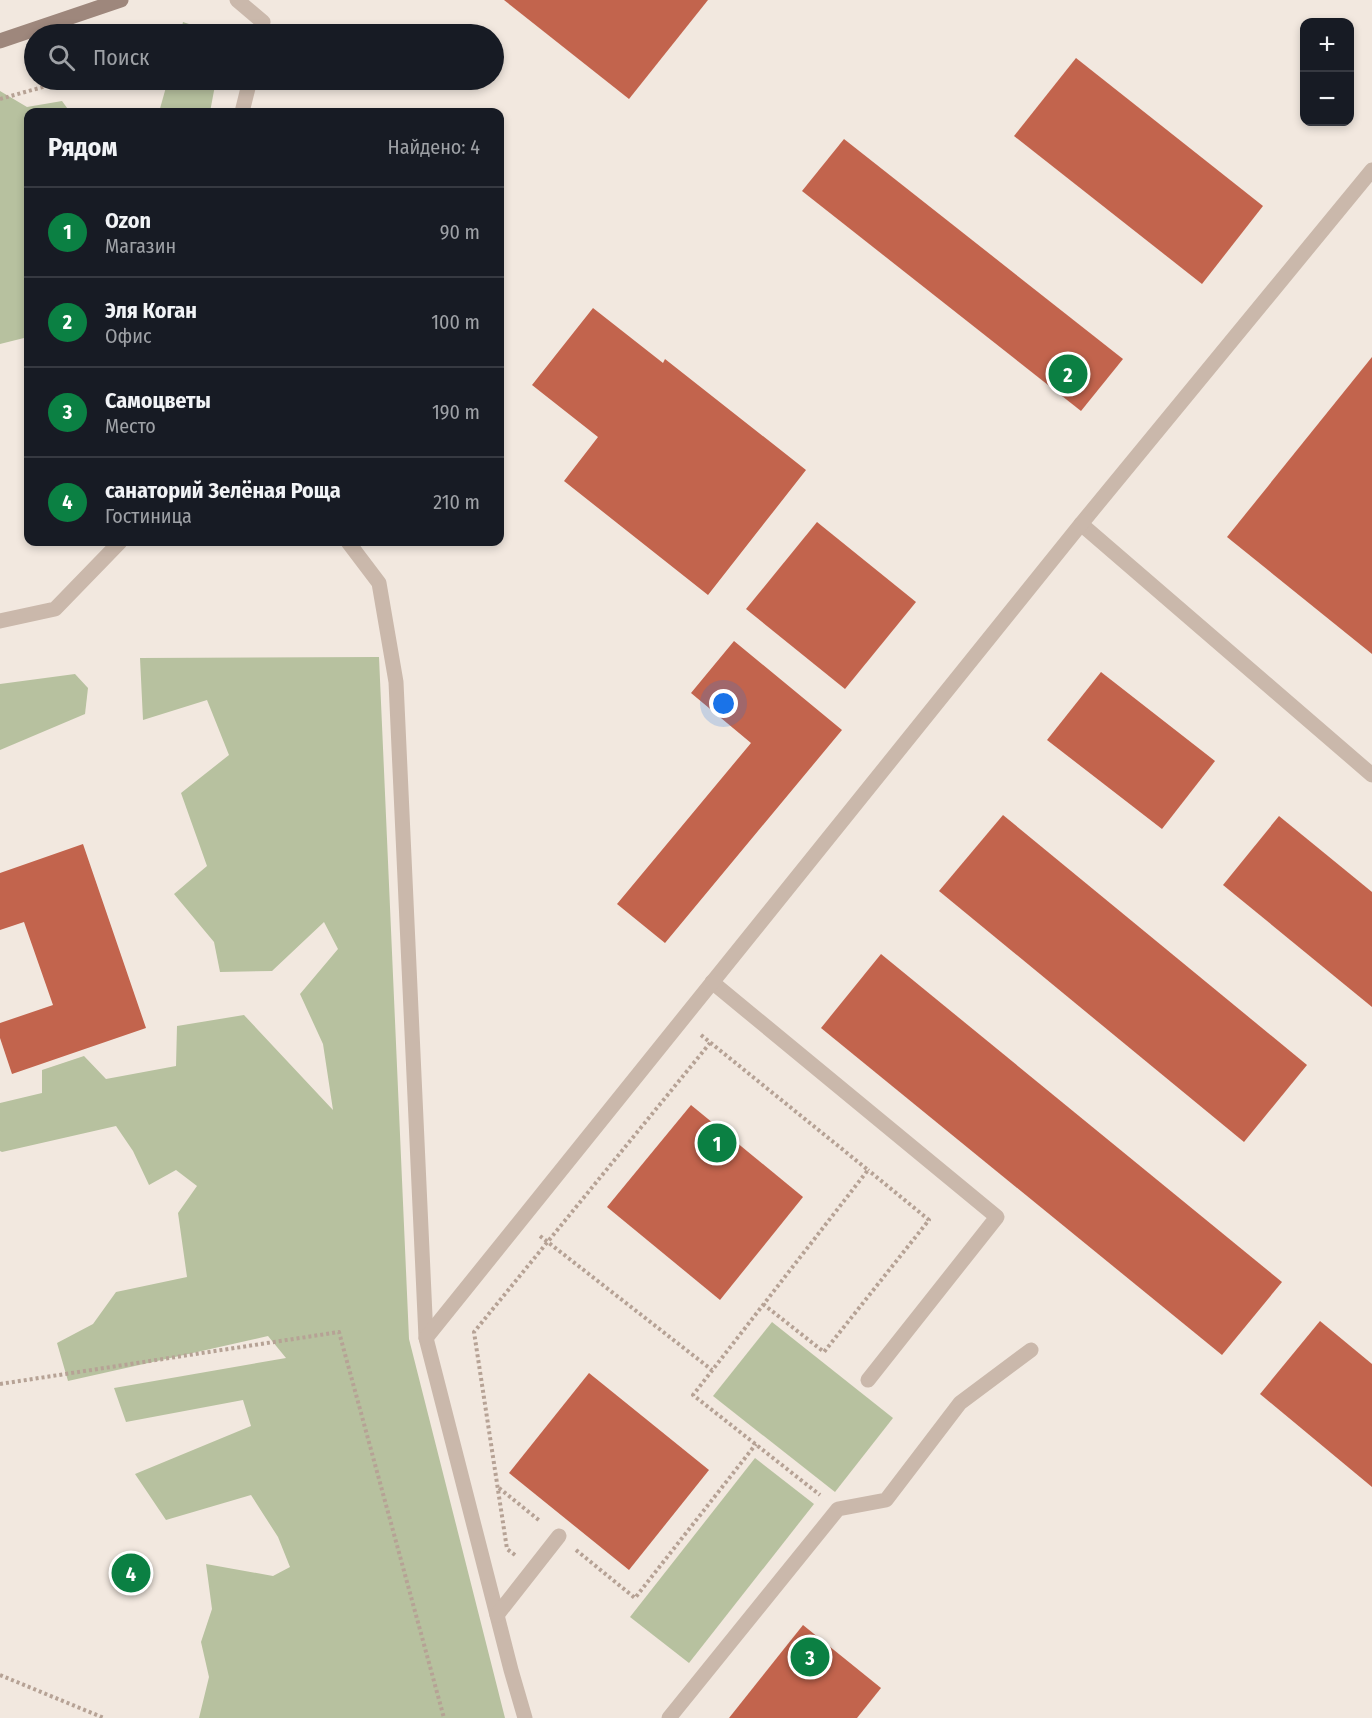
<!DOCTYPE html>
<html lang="ru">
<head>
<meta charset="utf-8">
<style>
  body { margin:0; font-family:"Fira Sans Condensed",sans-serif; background:#242831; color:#f1f3f6 }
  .controls { position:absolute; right:18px; top:18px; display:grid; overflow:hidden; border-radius:12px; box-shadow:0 3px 9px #0003 }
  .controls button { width:54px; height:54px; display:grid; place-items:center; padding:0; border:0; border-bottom:2px solid #363941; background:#171b24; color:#f1f3f6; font:30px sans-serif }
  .you { position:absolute; left:724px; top:704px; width:21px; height:21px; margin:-15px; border:4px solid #fff; border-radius:50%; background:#1a73e8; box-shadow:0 0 0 9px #1a73e833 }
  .badge { display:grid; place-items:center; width:39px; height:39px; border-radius:50%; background:#0b8043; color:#fff; font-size:20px; font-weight:700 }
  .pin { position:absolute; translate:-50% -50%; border:3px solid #fff; box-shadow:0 2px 6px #0006 }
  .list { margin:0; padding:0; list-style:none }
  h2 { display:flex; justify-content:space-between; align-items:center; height:78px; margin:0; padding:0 24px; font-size:26px }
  h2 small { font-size:20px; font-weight:400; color:#9ea1a6 }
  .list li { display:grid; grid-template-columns:39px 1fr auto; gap:18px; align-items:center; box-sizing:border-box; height:90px; padding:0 24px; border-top:2px solid #363941 }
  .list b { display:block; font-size:22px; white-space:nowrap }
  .list p { margin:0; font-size:20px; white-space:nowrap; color:#9ea1a6 }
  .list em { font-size:20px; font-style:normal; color:#9ea1a6 }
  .icon { flex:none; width:33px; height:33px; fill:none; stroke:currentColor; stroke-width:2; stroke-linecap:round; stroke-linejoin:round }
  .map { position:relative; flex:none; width:1372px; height:1718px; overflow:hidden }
  .search { position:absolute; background:#171b24; box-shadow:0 3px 9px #0003; left:24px; top:24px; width:480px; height:66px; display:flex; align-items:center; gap:15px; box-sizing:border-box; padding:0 21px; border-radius:33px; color:#9ea1a6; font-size:22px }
  .panel { position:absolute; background:#171b24; box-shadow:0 3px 9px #0003; left:24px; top:108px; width:480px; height:438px; border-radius:12px }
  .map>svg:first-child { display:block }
  .green { fill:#b7c19f }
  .building { fill:#c2644d }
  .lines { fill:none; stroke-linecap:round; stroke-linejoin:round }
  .path { stroke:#b6a295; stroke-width:4; stroke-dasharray:3 3; stroke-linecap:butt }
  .lane { stroke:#cab8ab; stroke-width:15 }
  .street { stroke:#cab8ab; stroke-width:15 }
  .secondary { stroke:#9e877c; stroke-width:15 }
</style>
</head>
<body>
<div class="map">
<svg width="1372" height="1718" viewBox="0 0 1372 1718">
  <rect width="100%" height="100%" fill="#f2e8df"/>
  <!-- green -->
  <g class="green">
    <path d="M183,22L219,34H180Z"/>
    <path d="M168,80H216L210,112H159Z"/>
    <path d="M0,91L27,107L62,101L70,112H28V337L0,344Z"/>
    <path d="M379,657L409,1339L505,1718H199L209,1677L201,1642L212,1609L206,1564L273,1576L290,1567L278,1537L251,1495L166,1520L135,1474L251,1426L243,1400L126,1422L114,1388L286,1358L268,1336L68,1381L57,1343L93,1324L116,1292L187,1277L178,1213L197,1186L176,1170L149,1185L133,1151L116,1126L2,1152L0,1151V1103L42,1093V1070L84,1056L106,1079L176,1066L177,1026L244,1015L333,1110L323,1044L300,994L338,949L324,922L272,971L220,972L214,942L174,894L207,866L181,793L229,755L207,700L143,720L140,658Z"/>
    <path d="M75,674L88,688L85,714L0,750V684Z"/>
    <path d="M772,1322L893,1418L835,1492L713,1396Z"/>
    <path d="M755,1458L814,1504L689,1663L630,1617Z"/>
  </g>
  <!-- building -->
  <g class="building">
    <path d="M504,0H708L629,99Z"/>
    <path d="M1076,58L1263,206L1202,284L1014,136Z"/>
    <path d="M844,139L1123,359L1081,411L802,191Z"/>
    <path d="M593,308L663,363L665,359L806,470L708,595L564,481L598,437L532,385Z"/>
    <path d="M1372,357V654L1227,537Z"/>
    <path d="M817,522L916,602L845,689L746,609Z"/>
    <path d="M734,641L842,730L665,943L617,904L751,743L691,693Z"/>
    <path d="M1101,672L1215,761L1162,829L1047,740Z"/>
    <path d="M1003,815L1307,1065L1244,1142L939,891Z"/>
    <path d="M1279,816L1372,892V1007L1223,885Z"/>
    <path d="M83,844L146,1028L12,1074L0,1038V1023L53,1005L24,922L0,930V873Z"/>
    <path d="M881,954L1282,1282L1222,1355L821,1028Z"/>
    <path d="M691,1105L803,1197L720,1300L607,1207Z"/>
    <path d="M1320,1321L1372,1364V1487L1260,1394Z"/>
    <path d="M589,1373L709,1470L629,1570L509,1473Z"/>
    <path d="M803,1625L881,1688L857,1718H729Z"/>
  </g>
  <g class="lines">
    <!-- path -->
    <g class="path">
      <path d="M220,34L235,30"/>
      <path d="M0,99L68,80"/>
      <path d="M701,1035L868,1170L693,1395L820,1495"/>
      <path d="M540,1236L712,1370"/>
      <path d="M763,1304L824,1352L929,1220L868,1170"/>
      <path d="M0,1384L339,1332L444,1718"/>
      <path d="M499,1488L540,1521"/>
      <path d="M576,1550L635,1598L756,1444"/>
      <path d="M515,1555L507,1549L474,1332L710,1043"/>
      <path d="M0,1675L104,1718"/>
    </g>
    <!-- lane -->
    <g class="lane">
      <path d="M1081,524L1372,775"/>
      <path d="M348,542L379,583L396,682L426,1338L511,1670L525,1718"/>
      <path d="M712,982L997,1217L868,1380"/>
      <path d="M426,1338L1081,524L1372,170"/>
      <path d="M497,1615L559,1536"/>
      <path d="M669,1718L838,1509L886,1500L960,1403L1031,1350"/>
    </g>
    <!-- street -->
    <g class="street">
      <path d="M237,0L263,22L260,34"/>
      <path d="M242,112L250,80"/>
      <path d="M0,621L55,609L120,542"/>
    </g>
    <!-- secondary -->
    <path class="secondary" d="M0,41L121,0"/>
  </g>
</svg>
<div class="controls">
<button>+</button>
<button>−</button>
</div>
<div class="you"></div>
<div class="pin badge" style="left:717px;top:1143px">1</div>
<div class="pin badge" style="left:1068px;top:374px">2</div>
<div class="pin badge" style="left:810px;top:1657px">3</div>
<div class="pin badge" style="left:131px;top:1573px">4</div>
<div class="search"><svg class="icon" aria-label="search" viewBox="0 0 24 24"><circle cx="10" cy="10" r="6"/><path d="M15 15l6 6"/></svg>Поиск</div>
<section class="panel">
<h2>Рядом<small>Найдено: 4</small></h2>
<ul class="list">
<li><span class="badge">1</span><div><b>Ozon</b><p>Магазин</p></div><em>90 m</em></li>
<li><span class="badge">2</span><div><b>Эля Коган</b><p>Офис</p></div><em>100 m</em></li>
<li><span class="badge">3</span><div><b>Самоцветы</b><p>Место</p></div><em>190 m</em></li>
<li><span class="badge">4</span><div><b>санаторий Зелёная Роща</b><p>Гостиница</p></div><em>210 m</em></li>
</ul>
</section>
</div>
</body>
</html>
